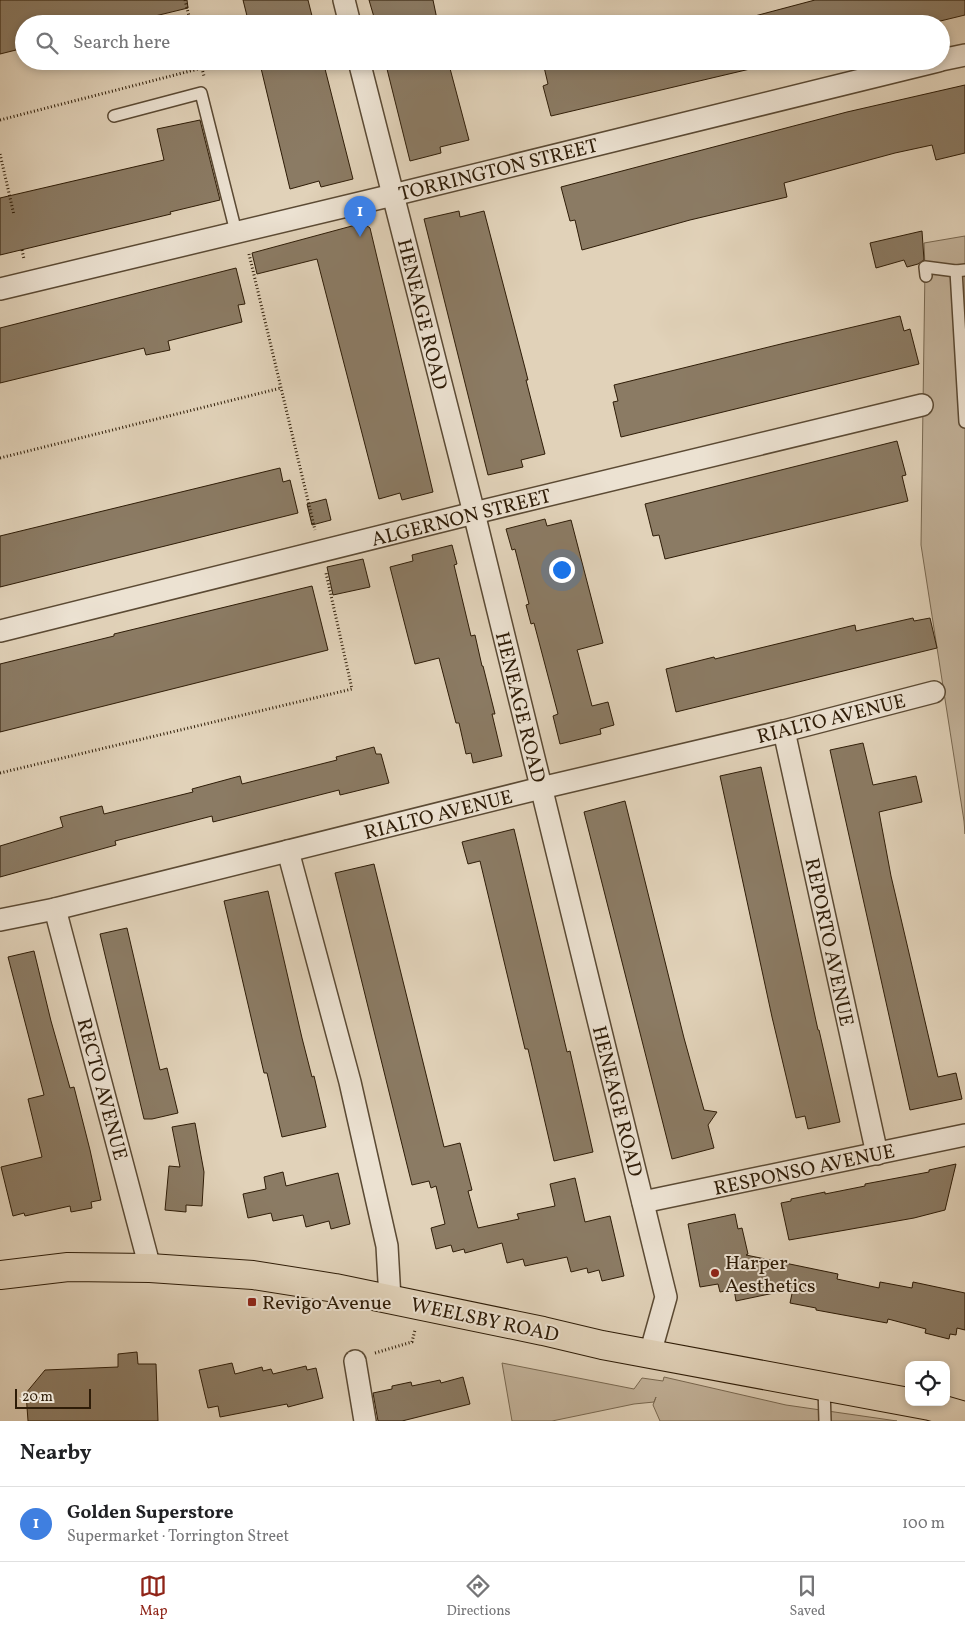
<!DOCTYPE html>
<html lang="en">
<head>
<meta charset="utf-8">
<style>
  body { margin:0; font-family:Vollkorn,serif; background:#f6f6f6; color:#202124 }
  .controls { position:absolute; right:15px; bottom:15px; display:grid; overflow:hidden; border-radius:10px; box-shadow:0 2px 8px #0003 }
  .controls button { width:45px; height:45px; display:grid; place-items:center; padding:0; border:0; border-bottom:1px solid #e0e0e0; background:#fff; color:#202124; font:25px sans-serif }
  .scale { position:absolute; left:15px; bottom:12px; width:76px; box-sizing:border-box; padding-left:5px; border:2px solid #2e1c07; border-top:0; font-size:14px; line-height:18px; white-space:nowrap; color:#2e1c07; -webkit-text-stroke:4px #ece2d2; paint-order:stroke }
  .you { position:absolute; left:561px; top:569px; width:18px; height:18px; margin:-12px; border:4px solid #fff; border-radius:50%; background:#1a73e8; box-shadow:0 0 0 8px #1a73e833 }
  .badge { display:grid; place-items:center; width:32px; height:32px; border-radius:50%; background:#8f2418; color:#fff; font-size:16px; font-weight:700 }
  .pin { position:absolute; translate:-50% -41px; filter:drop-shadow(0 1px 2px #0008) }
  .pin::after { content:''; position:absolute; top:26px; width:18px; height:15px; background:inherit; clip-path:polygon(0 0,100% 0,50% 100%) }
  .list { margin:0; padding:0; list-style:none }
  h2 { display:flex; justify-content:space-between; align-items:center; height:65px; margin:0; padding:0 20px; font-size:21px }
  h2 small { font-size:16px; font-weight:400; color:#757577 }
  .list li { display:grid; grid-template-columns:32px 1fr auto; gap:15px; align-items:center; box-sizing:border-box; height:75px; padding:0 20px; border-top:1px solid #e0e0e0 }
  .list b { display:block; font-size:19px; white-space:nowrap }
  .list p { margin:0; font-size:16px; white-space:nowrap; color:#757577 }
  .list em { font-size:16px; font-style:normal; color:#757577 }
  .icon { flex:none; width:28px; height:28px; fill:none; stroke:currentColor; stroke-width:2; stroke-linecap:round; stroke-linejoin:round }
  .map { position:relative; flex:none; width:965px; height:1421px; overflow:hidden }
  .search { position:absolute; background:#fff; box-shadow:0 2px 8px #0003; left:15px; right:15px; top:15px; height:55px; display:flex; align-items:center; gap:12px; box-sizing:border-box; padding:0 18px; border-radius:28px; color:#757577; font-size:19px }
  .sheet { height:140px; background:#fff }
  nav { display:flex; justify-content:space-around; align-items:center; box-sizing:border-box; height:70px; border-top:1px solid #e0e0e0; background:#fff; font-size:14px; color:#757577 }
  nav a { display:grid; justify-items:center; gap:2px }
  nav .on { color:#8f2418 }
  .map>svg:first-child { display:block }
  .green { fill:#c3b39b; stroke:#786851 }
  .building { fill:#8b7b64; stroke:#2e1c07 }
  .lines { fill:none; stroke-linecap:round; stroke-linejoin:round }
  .service-casing { stroke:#5b4a34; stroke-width:14 }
  .minor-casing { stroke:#5b4a34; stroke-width:24 }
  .primary-casing { stroke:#2e1c07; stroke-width:30 }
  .path { stroke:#2e1c07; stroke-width:3; stroke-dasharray:1 2.5; stroke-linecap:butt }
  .service { stroke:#ece2d2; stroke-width:11 }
  .minor { stroke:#ece2d2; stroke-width:21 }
  .primary { stroke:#e1d2b9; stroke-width:28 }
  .poi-dot { fill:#8f2418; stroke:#ece2d2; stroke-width:2 }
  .labels { text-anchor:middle; stroke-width:4; stroke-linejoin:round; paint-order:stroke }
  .street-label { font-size:20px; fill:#2e1c07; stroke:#ece2d2 }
  .poi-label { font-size:20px; fill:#2e1c07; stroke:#ece2d2; text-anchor:start }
</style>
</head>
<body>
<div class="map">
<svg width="965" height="1421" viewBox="0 0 965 1421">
  <rect width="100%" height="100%" fill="#e1d2b9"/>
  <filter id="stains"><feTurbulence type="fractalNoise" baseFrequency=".004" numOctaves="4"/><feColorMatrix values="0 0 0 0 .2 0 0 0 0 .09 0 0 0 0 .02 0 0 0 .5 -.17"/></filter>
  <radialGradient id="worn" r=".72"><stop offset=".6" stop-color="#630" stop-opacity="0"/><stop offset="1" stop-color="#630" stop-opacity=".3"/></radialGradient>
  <!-- green -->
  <g class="green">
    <path d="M965,236V834L964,821L921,545L925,267L924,243Z"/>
    <path d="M502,1363L634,1389L642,1378L663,1381L664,1377L786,1405L897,1421H660L653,1405L656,1397L654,1402L634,1404L552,1421H512Z"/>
  </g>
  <!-- building -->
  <g class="building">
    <path d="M0,0H187L188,8L122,24H24V48L0,54Z"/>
    <path d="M243,0H308L314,24H249Z"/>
    <path d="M369,0H433L438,24H376Z"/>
    <path d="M815,0H965V15L928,24H737L736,21Z"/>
    <path d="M271,61H323L353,179L321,187L319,181L290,189L260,64Z"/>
    <path d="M385,61H448L469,140L440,147L441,153L410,161Z"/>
    <path d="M569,61H778L750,69L551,116L543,86L548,84L544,67Z"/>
    <path d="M965,85V153L936,160L932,145L895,153L784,183L787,197L690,220L582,250L575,220L570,221L561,187L847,112Z"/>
    <path d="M200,120L220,200L170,212L171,214L0,255V198L164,160L157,129Z"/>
    <path d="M459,211L460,217L484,211L525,368L528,380H526L545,454L521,460L523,467L488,475L424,219Z"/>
    <path d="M363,223L370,228L433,492L402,500L400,493L379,499L317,259L257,274L252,253Z"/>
    <path d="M922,231L924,260L918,264L907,267L904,260L876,268L870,243Z"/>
    <path d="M236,268L245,304L238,305L242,322L168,341L170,350L146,355L144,348L0,383V328Z"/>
    <path d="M900,316L904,331L910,329L919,364L621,437L613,402L618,401L614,385L785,343Z"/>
    <path d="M897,441L906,475L902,476L908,501L665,559L659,535L653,536L645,504Z"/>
    <path d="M280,468L283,482L290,480L298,513L0,587V536Z"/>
    <path d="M326,499L331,520L312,525L307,504Z"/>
    <path d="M545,519L547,526L571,520L603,643L577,650L578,653L592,706L608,702L614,725L600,729L601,734L560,744L553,716L558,714L534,623L531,624L526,605L529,604L515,549L512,550L506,529Z"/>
    <path d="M452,545L457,564L454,565L471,636L475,635L482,666H483L495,714H492L502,756L473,763L471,753L466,754L459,723H456L439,658L415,664L390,567L413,561L412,555Z"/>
    <path d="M363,559L370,587L333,595L327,567Z"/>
    <path d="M312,586L328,650L0,732V664L114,636V634Z"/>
    <path d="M913,618L914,621L930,618L937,648L676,712L666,669L714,657L715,659L855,625L856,631Z"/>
    <path d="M863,743L873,785L916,776L922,802L879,812L891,876L938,1077L956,1073L962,1099L910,1110L830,750Z"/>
    <path d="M374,747L376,754H381L389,783L340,795L339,790L213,822L212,816L115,841L116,845L0,877V846L63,827L60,817L102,806L104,814L193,792L192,789L240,776L242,784L337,760L336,757Z"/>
    <path d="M761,767L818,1030H819L840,1122L808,1129L805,1116L796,1118L772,1017L720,776Z"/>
    <path d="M625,801L684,1038L704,1110L717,1112L708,1125L714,1148L672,1159L584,812Z"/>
    <path d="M514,829L567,1052L570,1051L593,1152L554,1161L535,1079L528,1049H525L480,861L468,864L462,842Z"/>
    <path d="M374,864L444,1147L460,1143L472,1190L468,1191L478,1228L519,1219L517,1214L555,1206L550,1184L575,1178L585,1222L610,1216L624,1276L602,1281L599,1270L588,1273L587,1268L571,1272L567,1257L525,1266L523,1259L507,1263L502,1243L465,1253L464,1249L453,1252L451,1245L436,1249L431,1228L445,1224L436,1186L431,1188L429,1181L412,1185L335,873Z"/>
    <path d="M268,891L302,1038L312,1077L314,1076L326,1127L282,1137L267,1073H264L224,901Z"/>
    <path d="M127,928L160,1070L167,1068L178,1113L152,1119H144L100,934Z"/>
    <path d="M34,951L51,1021L70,1088L74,1087L90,1150L101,1200L91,1202L92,1208L71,1212L70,1206L25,1216L24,1213L13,1216L1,1167L42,1157L28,1099L44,1095L8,957Z"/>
    <path d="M195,1123L204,1172L202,1206L186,1205V1212L165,1210L169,1166L180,1167L172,1127Z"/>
    <path d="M956,1164L945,1210L914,1218L789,1240L781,1203L791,1201V1199L825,1192V1194L865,1186V1184L929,1172V1170Z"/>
    <path d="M283,1172L286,1186L338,1173L350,1224L331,1229L329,1221L306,1227L303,1215L273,1221L271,1213L248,1218L243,1194L266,1189L264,1177Z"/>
    <path d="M735,1214L738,1229L742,1228L748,1254L746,1255L838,1274L837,1279L879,1288L880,1282L912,1288L913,1282L965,1293V1330L957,1328L956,1335L950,1334L949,1339L925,1333L926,1329L888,1319L887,1323L816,1310V1308L790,1303L793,1289L736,1301L734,1289L720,1292L718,1284L700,1287L688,1224Z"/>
    <path d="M137,1352L138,1364H156L158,1421H28L26,1393L45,1370L118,1367V1354Z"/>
    <path d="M232,1363L235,1374L262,1367L263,1371L271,1369L273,1374L306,1366L307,1370L316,1368L323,1398L288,1407L287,1404L220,1417L218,1406L208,1408L199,1370Z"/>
    <path d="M463,1377L470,1404L402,1421H378L373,1393L392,1389V1386L411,1382L412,1386L440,1380L441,1383Z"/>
  </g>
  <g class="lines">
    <!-- service casing -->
    <g class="service-casing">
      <g id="service">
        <path d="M114,116L201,93L236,232"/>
        <path d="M956,271L965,422"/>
        <path d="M926,276L925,267L956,271L965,270"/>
        <path d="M824,1387L825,1421"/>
      </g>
    </g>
    <!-- minor casing -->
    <g class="minor-casing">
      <g id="minor">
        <path d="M344,0L350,24"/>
        <path d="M941,60L965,55"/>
        <path d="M359,61L474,513L666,1297L650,1354"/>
        <path d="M0,289L393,195L938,61"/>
        <path d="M0,631L474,513L922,405"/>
        <path d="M784,731L877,1154"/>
        <path d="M288,851L350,1082L387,1246L390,1299"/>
        <path d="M55,909L150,1268"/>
        <path d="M0,920L55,909L541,788L784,731L934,692"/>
        <path d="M643,1202L965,1135"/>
        <path d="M355,1361L365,1421"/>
      </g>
    </g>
    <!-- primary casing -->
    <g class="primary-casing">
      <path id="primary" d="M0,1275L68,1267L150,1268L253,1275L335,1288L543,1331L602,1345L930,1406L965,1416"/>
    </g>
    <!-- path -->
    <g class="path">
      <path d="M185,0L191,24"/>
      <path d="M200,61L204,76"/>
      <path d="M0,120L202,68"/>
      <path d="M0,154L14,215"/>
      <path d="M22,250L24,259"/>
      <path d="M249,254L315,530"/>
      <path d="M0,458L281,388"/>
      <path d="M0,773L352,689L326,573"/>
      <path d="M375,1353L412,1342L415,1330"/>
    </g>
    <!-- service -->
    <use href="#service" class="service"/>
    <!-- minor -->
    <use href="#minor" class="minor"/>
    <!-- primary -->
    <use href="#primary" class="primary"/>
  </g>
  <!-- markers -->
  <g class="poi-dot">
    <circle cx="715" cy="1273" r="5"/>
    <rect x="247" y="1297" width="10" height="10" rx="2.5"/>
  </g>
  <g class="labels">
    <!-- street labels -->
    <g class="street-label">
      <text transform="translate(498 169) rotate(-14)" y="7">TORRINGTON STREET</text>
      <text transform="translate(423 314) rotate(76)" y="7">HENEAGE ROAD</text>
      <text transform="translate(461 517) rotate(-14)" y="7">ALGERNON STREET</text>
      <text transform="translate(521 707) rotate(76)" y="7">HENEAGE ROAD</text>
      <text transform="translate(831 718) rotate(-14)" y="7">RIALTO AVENUE</text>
      <text transform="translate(438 814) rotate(-14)" y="7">RIALTO AVENUE</text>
      <text transform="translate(830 942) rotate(78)" y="7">REPORTO AVENUE</text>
      <text transform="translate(103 1089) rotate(75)" y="7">RECTO AVENUE</text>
      <text transform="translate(618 1101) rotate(76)" y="7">HENEAGE ROAD</text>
      <text transform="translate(804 1169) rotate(-12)" y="7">RESPONSO AVENUE</text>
      <text transform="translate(485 1319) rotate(12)" y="7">WEELSBY ROAD</text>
    </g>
    <!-- poi labels -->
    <g class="poi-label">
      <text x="725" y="1269">Harper<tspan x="725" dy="23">Aesthetics</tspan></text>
      <text x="262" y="1309">Revigo Avenue</text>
    </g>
  </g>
  <rect width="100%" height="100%" filter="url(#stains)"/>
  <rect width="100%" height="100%" fill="url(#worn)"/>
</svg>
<div class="controls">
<button><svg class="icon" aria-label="locate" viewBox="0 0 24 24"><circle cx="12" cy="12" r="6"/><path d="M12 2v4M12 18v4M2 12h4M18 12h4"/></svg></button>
</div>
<div class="scale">20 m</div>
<div class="you"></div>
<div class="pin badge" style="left:360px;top:237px;background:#3f7fe0">1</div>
<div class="search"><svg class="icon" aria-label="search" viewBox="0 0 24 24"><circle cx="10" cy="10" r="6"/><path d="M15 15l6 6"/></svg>Search here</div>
</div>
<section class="sheet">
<h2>Nearby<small></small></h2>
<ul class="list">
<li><span class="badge" style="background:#3f7fe0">1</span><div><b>Golden Superstore</b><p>Supermarket · Torrington Street</p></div><em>100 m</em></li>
</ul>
</section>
<nav>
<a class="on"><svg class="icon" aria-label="map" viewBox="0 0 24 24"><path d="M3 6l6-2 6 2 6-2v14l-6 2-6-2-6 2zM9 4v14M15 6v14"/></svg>Map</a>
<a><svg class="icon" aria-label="directions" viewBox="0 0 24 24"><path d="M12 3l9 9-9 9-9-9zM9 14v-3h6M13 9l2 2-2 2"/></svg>Directions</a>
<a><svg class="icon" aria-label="saved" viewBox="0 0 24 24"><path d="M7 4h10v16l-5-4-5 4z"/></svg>Saved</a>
</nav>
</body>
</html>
